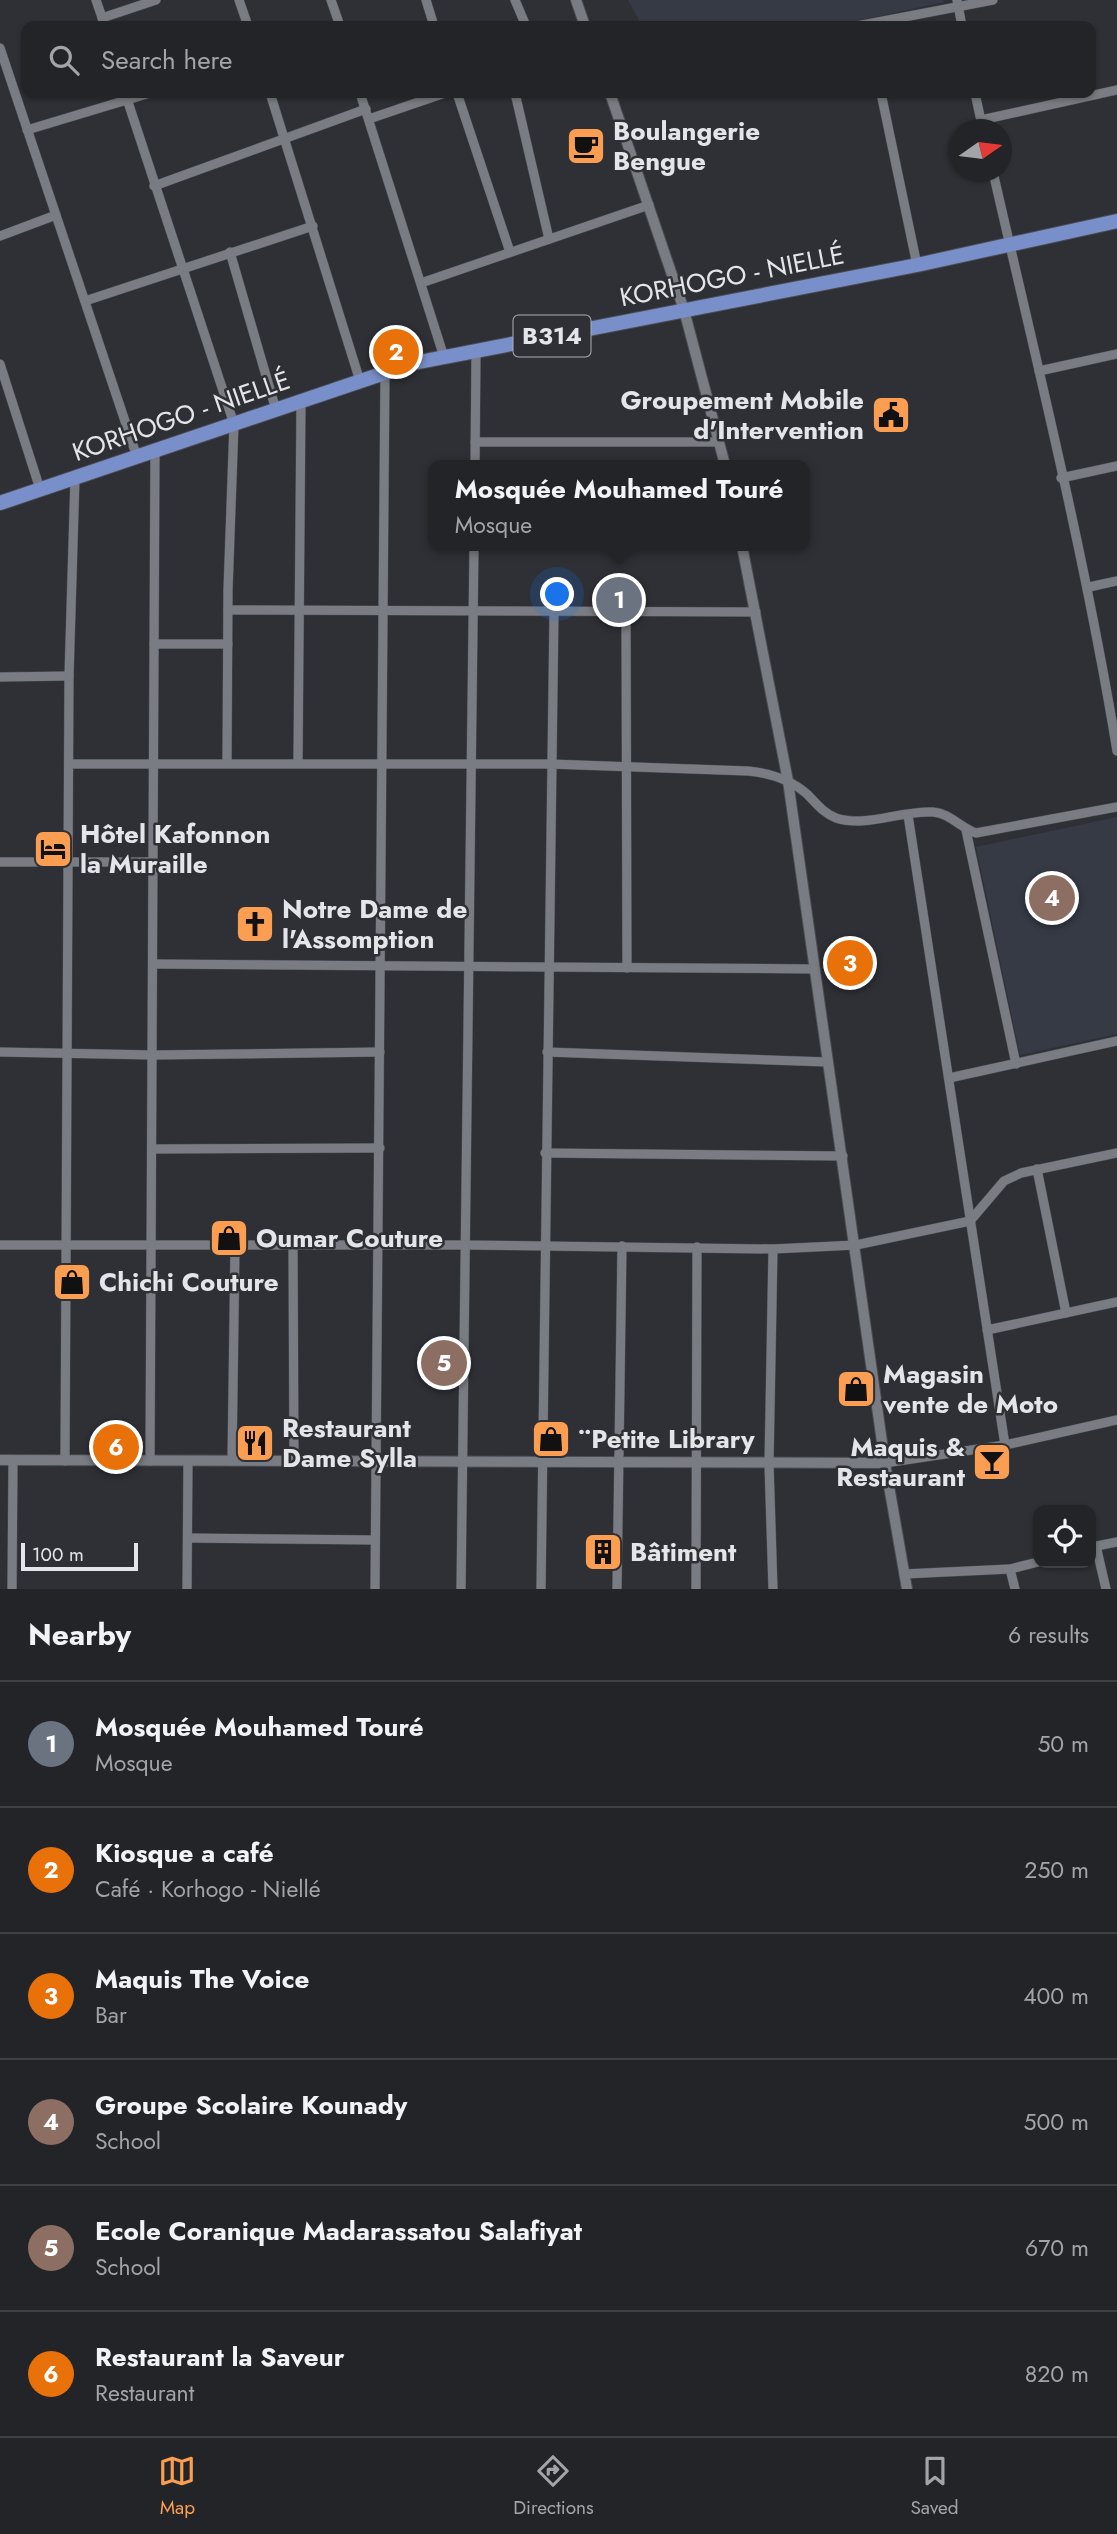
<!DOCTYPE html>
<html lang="en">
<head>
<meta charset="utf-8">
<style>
  body { margin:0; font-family:Jost,sans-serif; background:#2e3034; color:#f1f3f6 }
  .controls { position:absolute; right:21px; bottom:21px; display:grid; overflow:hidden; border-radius:14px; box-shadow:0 2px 5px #0004 }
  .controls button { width:63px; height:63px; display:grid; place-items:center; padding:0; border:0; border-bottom:2px solid #3f4145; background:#222428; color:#f1f3f6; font:35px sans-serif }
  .compass { position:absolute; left:949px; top:119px; width:63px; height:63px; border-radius:50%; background:#222428; box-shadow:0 2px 5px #0004; rotate:76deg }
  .scale { position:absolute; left:21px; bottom:18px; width:117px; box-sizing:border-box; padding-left:7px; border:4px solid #e4e5e9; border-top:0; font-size:19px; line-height:24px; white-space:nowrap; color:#e4e5e9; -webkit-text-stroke:5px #2e3036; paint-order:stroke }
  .you { position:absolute; left:558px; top:595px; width:24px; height:24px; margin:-18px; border:5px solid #fff; border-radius:50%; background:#1a73e8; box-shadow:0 0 0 10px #1a73e833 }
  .badge { display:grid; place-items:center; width:46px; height:46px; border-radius:50%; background:#fb9e51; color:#fff; font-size:23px; font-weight:700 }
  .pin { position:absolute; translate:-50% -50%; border:4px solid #fff; box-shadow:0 2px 7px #0006 }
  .popup { position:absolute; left:428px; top:460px; width:382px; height:91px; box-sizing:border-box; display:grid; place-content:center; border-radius:14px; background:#222428; filter:drop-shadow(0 2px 5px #0005); font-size:23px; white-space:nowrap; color:#a2a4a8 }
  .popup b { font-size:26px; color:#f1f3f6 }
  .popup::after { content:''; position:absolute; left:50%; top:100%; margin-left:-14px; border:14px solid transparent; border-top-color:#222428 }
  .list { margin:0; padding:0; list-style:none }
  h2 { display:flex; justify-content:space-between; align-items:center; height:91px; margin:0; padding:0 28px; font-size:30px }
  h2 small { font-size:23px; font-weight:400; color:#a2a4a8 }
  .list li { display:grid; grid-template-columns:46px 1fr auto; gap:21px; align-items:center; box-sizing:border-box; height:126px; padding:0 28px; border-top:2px solid #3f4145 }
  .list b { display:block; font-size:26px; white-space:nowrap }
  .list p { margin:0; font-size:23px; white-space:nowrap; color:#a2a4a8 }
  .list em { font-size:23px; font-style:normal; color:#a2a4a8 }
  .icon { flex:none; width:38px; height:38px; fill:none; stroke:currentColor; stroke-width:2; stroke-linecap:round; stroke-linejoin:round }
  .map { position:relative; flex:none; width:1117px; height:1589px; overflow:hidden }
  .search { position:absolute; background:#222428; box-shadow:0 2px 5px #0004; left:21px; right:21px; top:21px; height:77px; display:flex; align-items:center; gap:18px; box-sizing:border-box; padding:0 24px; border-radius:14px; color:#a2a4a8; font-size:26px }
  .sheet { height:847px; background:#222428 }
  nav { display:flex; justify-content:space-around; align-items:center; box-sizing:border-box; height:98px; border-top:2px solid #3f4145; background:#222428; font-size:19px; color:#a2a4a8 }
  nav a { display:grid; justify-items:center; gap:4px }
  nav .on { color:#fb9e51 }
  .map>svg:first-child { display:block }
  .built { fill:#353a45 }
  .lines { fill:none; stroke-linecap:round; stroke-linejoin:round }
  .minor-casing { stroke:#4c4d52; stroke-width:10 }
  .tertiary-casing { stroke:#4c4d52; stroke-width:12 }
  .primary-casing { stroke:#4c4d52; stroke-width:16 }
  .minor { stroke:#797c82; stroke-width:9 }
  .tertiary { stroke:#797c82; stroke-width:10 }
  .primary { stroke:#798fc9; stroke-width:14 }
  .labels { text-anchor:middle; stroke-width:5; stroke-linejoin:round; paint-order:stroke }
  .shield { fill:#2e3036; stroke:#adafb3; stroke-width:2 }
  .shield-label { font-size:24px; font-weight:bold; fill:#e4e5e9 }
  .poi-label { font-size:26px; font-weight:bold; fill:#e4e5e9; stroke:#2e3036; text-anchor:start }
  .street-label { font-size:26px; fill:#e4e5e9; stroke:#2e3036 }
</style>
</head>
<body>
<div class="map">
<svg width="1117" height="1589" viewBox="0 0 1117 1589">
  <rect width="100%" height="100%" fill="#2e3036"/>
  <!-- built -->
  <g class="built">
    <path d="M628,0H943L944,2L834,26H642Z"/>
    <path d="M1117,817V1034L1020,1055L976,847Z"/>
  </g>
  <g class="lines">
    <!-- minor casing -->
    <g class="minor-casing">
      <g id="minor">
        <path d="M96,0L105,26"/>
        <path d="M239,0L248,26"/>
        <path d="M331,0L340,26"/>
        <path d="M426,0L434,26"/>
        <path d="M515,0L526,26"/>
        <path d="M957,0L962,26"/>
        <path d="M102,18L156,0"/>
        <path d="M857,26L993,0"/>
        <path d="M0,48L137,457"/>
        <path d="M125,93L234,424L228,590L227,762"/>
        <path d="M270,93L360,381"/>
        <path d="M360,93L444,357"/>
        <path d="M457,93L510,252"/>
        <path d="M515,93L549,239"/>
        <path d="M881,93L917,265"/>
        <path d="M975,93L983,130"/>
        <path d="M369,119L445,93"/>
        <path d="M981,120L1117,90"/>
        <path d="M27,130L150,93"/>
        <path d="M993,172C1037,364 1085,556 1117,751"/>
        <path d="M154,186L366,109"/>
        <path d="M0,236L56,215"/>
        <path d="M230,252L276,410"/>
        <path d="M421,283L649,205"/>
        <path d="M85,301L313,226"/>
        <path d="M0,364L40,489"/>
        <path d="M1039,371L1117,354"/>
        <path d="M475,442H719"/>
        <path d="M475,465L476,351"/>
        <path d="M1061,478L1117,466"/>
        <path d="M1089,587L1117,581"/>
        <path d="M228,610L756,612"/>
        <path d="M626,614L627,968"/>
        <path d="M154,644H228"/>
        <path d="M0,677L69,676"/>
        <path d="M298,762L301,402"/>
        <path d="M69,764H550L748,771C770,773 790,779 807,794C816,803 823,813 836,818C866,828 902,810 933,812C949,813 961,828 976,833L1117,807"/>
        <path d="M908,815L1005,1445"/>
        <path d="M966,830L1016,1064"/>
        <path d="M0,862H154"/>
        <path d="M153,964L815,969"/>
        <path d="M0,1052L153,1055L380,1052"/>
        <path d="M547,1052L828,1062"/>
        <path d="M949,1078L1117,1041"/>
        <path d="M152,1149L380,1148"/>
        <path d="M545,1153L843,1156"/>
        <path d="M1037,1169L1066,1313"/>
        <path d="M0,1245H464L773,1249L856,1245L970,1221L1004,1181L1021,1173L1117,1153"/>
        <path d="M293,1247L294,1461"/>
        <path d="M773,1249L769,1464L773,1589"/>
        <path d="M987,1330L1117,1302"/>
        <path d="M65,1461L69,676L75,478"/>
        <path d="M150,1461L155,451"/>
        <path d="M232,1461L235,1247"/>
        <path d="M885,1463L1005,1445L1117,1420"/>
        <path d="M188,1538L374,1540"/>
        <path d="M1096,1546L1106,1589"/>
        <path d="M1092,1547L1117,1542"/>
        <path d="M1010,1569L1015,1589"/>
        <path d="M904,1574L1010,1569L1038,1562"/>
        <path d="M12,1589L13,1460"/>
        <path d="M187,1589L188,1461"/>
        <path d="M375,1589L385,373"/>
        <path d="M461,1589L474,546"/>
        <path d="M541,1589L554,612"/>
        <path d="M617,1589L622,1246"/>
        <path d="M696,1589L697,1247"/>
      </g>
    </g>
    <!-- tertiary casing -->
    <g class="tertiary-casing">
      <g id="tertiary">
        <path d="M576,0L585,26"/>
        <path d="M610,93L684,310L725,465"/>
        <path d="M742,546L788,781L885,1463L907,1589"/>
        <path d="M0,1460L885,1463"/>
      </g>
    </g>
    <!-- primary casing -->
    <g class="primary-casing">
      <path id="primary" d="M0,503L414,363L917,265L1117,221"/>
    </g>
    <!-- minor -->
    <use href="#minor" class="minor"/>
    <!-- tertiary -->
    <use href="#tertiary" class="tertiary"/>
    <!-- primary -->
    <use href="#primary" class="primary"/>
  </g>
  <!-- icons -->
  <defs>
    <g id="cafe-square" transform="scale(2.0125)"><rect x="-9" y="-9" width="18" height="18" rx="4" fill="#fb9e51" stroke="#2e3036"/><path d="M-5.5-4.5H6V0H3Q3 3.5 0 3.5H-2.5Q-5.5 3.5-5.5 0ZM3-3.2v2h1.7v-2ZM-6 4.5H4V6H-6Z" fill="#111"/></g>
    <g id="civic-square" transform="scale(2.0125)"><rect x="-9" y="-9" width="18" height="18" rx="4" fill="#fb9e51" stroke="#2e3036"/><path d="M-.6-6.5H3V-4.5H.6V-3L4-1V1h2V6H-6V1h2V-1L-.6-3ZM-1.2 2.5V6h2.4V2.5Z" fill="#111"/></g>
    <g id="hotel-square" transform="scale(2.0125)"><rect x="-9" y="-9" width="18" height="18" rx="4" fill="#fb9e51" stroke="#2e3036"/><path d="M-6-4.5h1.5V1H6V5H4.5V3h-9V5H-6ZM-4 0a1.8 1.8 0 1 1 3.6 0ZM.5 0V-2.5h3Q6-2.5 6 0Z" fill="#111"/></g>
    <g id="church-square" transform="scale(2.0125)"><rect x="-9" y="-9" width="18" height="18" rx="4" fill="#fb9e51" stroke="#2e3036"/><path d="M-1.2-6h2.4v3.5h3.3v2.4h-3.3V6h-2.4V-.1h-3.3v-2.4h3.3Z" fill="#111"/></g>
    <g id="shop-square" transform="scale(2.0125)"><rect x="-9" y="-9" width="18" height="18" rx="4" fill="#fb9e51" stroke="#2e3036"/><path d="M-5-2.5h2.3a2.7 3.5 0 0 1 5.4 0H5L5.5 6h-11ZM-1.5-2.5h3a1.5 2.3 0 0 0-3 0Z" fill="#111"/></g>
    <g id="restaurant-square" transform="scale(2.0125)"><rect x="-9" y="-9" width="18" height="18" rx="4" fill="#fb9e51" stroke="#2e3036"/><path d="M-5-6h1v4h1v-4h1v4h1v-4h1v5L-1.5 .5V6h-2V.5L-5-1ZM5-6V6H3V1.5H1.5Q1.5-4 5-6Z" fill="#111"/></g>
    <g id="bar-square" transform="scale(2.0125)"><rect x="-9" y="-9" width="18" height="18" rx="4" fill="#fb9e51" stroke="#2e3036"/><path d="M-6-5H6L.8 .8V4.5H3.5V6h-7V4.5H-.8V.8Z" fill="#111"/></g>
    <g id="building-square" transform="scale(2.0125)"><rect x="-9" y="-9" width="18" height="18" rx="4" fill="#fb9e51" stroke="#2e3036"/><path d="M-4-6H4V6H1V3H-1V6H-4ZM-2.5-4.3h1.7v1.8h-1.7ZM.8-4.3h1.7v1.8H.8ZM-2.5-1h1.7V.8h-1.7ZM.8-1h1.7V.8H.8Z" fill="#111"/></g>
  </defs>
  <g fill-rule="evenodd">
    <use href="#cafe-square" x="586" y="146"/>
    <use href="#civic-square" x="891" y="415"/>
    <use href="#hotel-square" x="53" y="849"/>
    <use href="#church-square" x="255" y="924"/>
    <use href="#shop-square" x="229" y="1238"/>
    <use href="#shop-square" x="72" y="1282"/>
    <use href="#shop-square" x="856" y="1389"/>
    <use href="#shop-square" x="551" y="1439"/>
    <use href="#restaurant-square" x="255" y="1443"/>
    <use href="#bar-square" x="992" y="1462"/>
    <use href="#building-square" x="603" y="1552"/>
  </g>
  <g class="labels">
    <!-- shield labels -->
    <rect class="shield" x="513.5" y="315.5" width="77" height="41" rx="5"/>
    <g class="shield-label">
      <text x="552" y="344">B314</text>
    </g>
    <!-- poi labels -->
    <g class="poi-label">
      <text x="613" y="140">Boulangerie<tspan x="613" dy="30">Bengue</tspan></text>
      <text x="864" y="409" text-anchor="end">Groupement Mobile<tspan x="864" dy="30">d'Intervention</tspan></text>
      <text x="80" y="843">Hôtel Kafonnon<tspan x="80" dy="30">la Muraille</tspan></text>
      <text x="282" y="918">Notre Dame de<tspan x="282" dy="30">l'Assomption</tspan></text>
      <text x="256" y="1247">Oumar Couture</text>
      <text x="99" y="1291">Chichi Couture</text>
      <text x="883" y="1383">Magasin<tspan x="883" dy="30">vente de Moto</tspan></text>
      <text x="282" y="1437">Restaurant<tspan x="282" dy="30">Dame Sylla</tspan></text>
      <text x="578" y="1448">¨Petite Library</text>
      <text x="965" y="1456" text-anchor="end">Maquis &amp;<tspan x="965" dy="30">Restaurant</tspan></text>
      <text x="630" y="1561">Bâtiment</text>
    </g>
    <!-- street labels -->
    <g class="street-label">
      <text transform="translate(732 276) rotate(-11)" y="9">KORHOGO - NIELLÉ</text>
      <text transform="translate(181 416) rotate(-19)" y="9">KORHOGO - NIELLÉ</text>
    </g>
  </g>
</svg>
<div class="controls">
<button><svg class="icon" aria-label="locate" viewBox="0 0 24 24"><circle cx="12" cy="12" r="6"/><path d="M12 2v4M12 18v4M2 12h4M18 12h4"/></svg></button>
</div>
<svg class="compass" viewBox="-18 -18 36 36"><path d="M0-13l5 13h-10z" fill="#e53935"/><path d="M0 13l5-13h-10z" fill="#a2a4a8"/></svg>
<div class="scale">100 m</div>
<div class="you"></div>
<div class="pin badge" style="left:619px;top:600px;background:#6b7280">1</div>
<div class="popup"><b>Mosquée Mouhamed Touré</b>Mosque</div>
<div class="pin badge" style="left:396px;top:352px;background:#e8710a">2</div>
<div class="pin badge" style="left:850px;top:963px;background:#e8710a">3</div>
<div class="pin badge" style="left:1052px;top:898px;background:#8d6e63">4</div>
<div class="pin badge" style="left:444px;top:1363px;background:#8d6e63">5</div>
<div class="pin badge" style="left:116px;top:1447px;background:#e8710a">6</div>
<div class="search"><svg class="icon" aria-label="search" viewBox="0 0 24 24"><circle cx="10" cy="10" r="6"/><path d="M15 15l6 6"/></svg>Search here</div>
</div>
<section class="sheet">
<h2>Nearby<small>6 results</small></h2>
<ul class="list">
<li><span class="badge" style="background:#6b7280">1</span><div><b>Mosquée Mouhamed Touré</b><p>Mosque</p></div><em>50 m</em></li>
<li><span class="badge" style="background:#e8710a">2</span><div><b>Kiosque a café</b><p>Café · Korhogo - Niellé</p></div><em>250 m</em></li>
<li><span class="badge" style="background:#e8710a">3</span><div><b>Maquis The Voice</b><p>Bar</p></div><em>400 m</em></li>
<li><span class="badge" style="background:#8d6e63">4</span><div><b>Groupe Scolaire Kounady</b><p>School</p></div><em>500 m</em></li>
<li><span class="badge" style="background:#8d6e63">5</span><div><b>Ecole Coranique Madarassatou Salafiyat</b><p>School</p></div><em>670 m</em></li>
<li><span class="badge" style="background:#e8710a">6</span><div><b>Restaurant la Saveur</b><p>Restaurant</p></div><em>820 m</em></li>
</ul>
</section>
<nav>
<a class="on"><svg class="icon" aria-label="map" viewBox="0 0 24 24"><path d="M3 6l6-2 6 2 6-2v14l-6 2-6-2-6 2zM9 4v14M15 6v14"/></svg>Map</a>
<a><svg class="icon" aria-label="directions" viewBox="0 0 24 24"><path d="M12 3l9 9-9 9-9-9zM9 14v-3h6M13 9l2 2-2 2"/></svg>Directions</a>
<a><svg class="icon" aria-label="saved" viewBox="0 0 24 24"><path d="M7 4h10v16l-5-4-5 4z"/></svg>Saved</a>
</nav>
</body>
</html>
